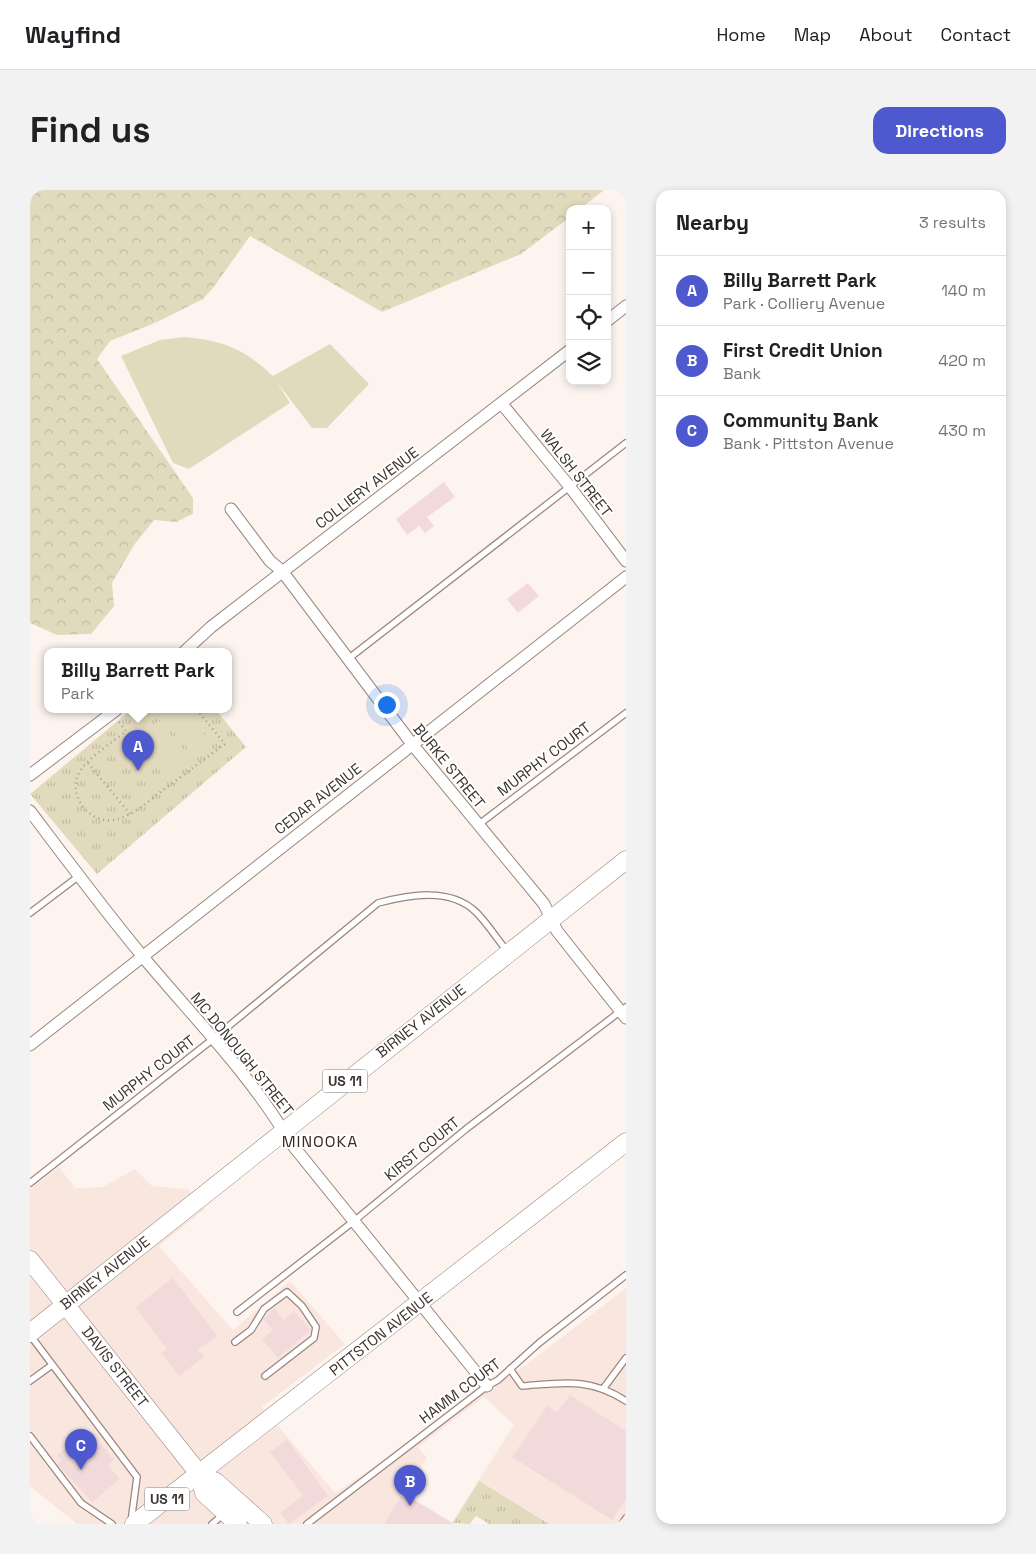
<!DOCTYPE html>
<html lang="en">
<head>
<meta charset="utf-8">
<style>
  body { margin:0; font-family:"Space Grotesk",sans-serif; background:#f2f2f2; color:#202124 }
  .controls { position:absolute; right:15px; top:15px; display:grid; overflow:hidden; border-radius:10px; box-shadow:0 2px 8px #0003 }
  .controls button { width:45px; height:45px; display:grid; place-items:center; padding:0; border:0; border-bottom:1px solid #e0e0e0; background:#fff; color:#202124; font:25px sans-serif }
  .you { position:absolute; left:356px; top:514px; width:18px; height:18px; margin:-12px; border:4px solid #fff; border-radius:50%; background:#1a73e8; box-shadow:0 0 0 8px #1a73e833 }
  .badge { display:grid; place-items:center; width:32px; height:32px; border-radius:50%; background:#4f59cf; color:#fff; font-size:16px; font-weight:700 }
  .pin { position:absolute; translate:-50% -41px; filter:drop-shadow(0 1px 2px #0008) }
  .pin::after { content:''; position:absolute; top:26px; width:18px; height:15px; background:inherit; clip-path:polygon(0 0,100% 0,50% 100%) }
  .popup { position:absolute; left:14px; top:458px; width:188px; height:65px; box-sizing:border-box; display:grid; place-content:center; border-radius:10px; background:#fff; filter:drop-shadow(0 1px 4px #0005); font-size:16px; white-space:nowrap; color:#757577 }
  .popup b { font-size:19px; color:#202124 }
  .popup::after { content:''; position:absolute; left:50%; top:100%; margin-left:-10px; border:10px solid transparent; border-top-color:#fff }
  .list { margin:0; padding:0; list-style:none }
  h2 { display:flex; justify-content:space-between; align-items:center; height:65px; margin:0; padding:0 20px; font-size:21px }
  h2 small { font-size:16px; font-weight:400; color:#757577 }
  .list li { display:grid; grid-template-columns:32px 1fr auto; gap:15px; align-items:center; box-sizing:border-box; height:70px; padding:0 20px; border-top:1px solid #e0e0e0 }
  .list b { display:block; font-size:19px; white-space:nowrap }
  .list p { margin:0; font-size:16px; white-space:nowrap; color:#757577 }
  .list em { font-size:16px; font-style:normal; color:#757577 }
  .icon { flex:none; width:28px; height:28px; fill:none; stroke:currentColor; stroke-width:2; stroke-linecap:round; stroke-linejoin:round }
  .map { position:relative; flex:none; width:596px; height:1334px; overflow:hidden; border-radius:15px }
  header { display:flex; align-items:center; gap:30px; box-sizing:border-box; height:70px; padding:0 25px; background:#fff; border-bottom:1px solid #e0e0e0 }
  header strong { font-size:24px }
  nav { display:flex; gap:28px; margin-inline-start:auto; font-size:18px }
  .intro { display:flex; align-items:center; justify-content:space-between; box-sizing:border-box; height:120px; padding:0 30px }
  h1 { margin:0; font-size:35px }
  .button { padding:12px 22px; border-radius:15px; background:#4f59cf; color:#fff; font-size:18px; font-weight:700 }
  main { display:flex; gap:30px; padding:0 30px }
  aside { flex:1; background:#fff; border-radius:15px; box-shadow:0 2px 8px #0003 }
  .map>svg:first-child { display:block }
  .built { fill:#f9e7df; fill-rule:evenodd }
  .grass { fill:url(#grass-tufts) }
  .forest { fill:url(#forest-crowns) }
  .pitch { fill:#e2dabd }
  .building { fill:#f3dada }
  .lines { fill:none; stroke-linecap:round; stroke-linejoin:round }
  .lane-casing { stroke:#9a867e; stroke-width:8 }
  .street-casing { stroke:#9a867e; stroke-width:13 }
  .primary-casing { stroke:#9a867e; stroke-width:19 }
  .path { stroke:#a59d99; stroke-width:2.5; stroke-dasharray:1 4; stroke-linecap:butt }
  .lane { stroke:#fff; stroke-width:5.5 }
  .street { stroke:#fff; stroke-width:11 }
  .primary { stroke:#fff; stroke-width:18 }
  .labels { text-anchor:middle; stroke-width:4; stroke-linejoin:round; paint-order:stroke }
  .shield { fill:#fff; stroke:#76716e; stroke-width:1 }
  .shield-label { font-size:14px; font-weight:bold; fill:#3c3430 }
  .street-label { font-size:15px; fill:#3c3430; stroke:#fff }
  .neighbourhood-label { font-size:16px; letter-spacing:1px; fill:#3b2a23; stroke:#fff }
</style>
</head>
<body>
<header>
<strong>Wayfind</strong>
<nav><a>Home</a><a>Map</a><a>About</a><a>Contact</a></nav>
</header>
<div class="intro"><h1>Find us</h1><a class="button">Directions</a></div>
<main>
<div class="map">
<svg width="596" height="1334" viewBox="0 0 596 1334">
  <defs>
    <pattern id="grass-tufts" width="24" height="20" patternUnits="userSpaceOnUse" patternTransform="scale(1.25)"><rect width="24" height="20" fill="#e2dabd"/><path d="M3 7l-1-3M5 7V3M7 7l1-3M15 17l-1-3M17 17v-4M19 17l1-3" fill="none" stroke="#c3bca3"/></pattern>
    <pattern id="forest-crowns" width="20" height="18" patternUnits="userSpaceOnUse" patternTransform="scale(1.25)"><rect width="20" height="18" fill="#e2dabd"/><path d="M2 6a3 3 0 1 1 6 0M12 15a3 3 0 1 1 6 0" fill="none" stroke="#c3bca3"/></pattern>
  </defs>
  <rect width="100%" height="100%" fill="#fdf4f0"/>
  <!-- built -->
  <path class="built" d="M29,977L45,998L73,997L105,979L122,996L158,999L175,1019L129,1056L203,1140L260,1091L315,1154L232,1217L305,1303L497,1174L596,1098V1334H519L449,1291L423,1333L425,1334H47L0,1296V999ZM454,1207L484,1235L422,1332L373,1303L397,1268L388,1257Z"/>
  <!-- grass -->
  <g class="grass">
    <path d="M101,520H186L216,557L67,684L0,604Z"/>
    <path d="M449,1291L519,1334H459L446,1326L440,1334L423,1333Z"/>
  </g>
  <!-- forest -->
  <path class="forest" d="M0,0H574L550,19H540V27L491,64L352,122L220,46L183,98L173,109L125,133L80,151L67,169L163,308V324L146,332L124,330L104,355L82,393L84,416L61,444L27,445L0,433Z"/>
  <!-- pitch -->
  <g class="pitch">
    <path d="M155,147C195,151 214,159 243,186L300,154L339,194L297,238H282L247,192L260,213L159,279L143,273L91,166L130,150Z"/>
    <path d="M142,520H155L178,549L161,562L133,527Z"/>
    <path d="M129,531L157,566L140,579L112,544Z"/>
  </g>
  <!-- building -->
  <g class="building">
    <path d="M414,292L425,307L397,327L404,336L395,343L389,336L377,345L366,329Z"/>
    <path d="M498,393L509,406L488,423L477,409Z"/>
    <path d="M143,1088L187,1146L167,1160L175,1166L149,1186L131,1163L137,1159L105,1117Z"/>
    <path d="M244,1118L254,1130L264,1121L281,1140L248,1168L232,1149L243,1140L233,1129Z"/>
    <path d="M540,1205L596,1241V1309L582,1330L482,1267L517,1216L527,1222Z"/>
    <path d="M54,1244L66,1258L71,1254L84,1270L78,1275L90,1289L62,1312L27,1274L32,1271L27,1265Z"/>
    <path d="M257,1249L298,1306L259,1334L250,1323L273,1305L240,1262Z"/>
    <path d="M373,1303L423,1334H354Z"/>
  </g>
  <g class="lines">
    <!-- lane casing -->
    <g class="lane-casing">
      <g id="lane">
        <path d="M318,469L596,253"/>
        <path d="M448,635L596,523"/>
        <path d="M0,723L49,686"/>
        <path d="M0,993L183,849L348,713C379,705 420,697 446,722C458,734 467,749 478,762"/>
        <path d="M207,1122L324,1031L436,939L596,817"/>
        <path d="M0,1145L107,1287L101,1332"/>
        <path d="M205,1152L221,1140L234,1119L257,1102L272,1116L286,1137L284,1148L235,1186"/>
        <path d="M480,1179L492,1196C532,1193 560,1187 596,1211"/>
        <path d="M0,1191L22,1175"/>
        <path d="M573,1199L596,1168"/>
        <path d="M0,1246L51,1313L82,1334"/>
        <path d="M182,1334L195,1323"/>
        <path d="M277,1334L457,1196L468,1190L509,1153L596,1085"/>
        <path d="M592,1334L596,1328"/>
      </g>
    </g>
    <!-- street casing -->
    <g class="street-casing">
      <g id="street">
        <path d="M577,131L596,116"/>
        <path d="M472,214L540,297L596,371"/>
        <path d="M201,319L240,371L252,381L382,554L514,714L527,741L596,828"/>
        <path d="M154,462L181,437L540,160"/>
        <path d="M0,585L86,520"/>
        <path d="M0,621C37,670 74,720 114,768C163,827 221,885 260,952L457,1196"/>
        <path d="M0,855L596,387"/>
      </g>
    </g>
    <!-- primary casing -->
    <g class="primary-casing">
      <g id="primary">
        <path d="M0,1070L170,1285L174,1303L208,1334"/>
        <path d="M0,1143L596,670"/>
        <path d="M170,1285L186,1292L233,1334"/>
        <path d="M104,1334L596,952"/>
      </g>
    </g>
    <!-- path -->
    <g class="path">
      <path d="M89,532L96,541C83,552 54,570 48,585C38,609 63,637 88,629C105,624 119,611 133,600C154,585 174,569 195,554L167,520"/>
      <path d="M58,573L100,624"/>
    </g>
    <!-- lane -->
    <use href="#lane" class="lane"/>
    <!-- street -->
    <use href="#street" class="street"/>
    <!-- primary -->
    <use href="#primary" class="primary"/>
  </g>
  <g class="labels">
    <!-- shield labels -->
    <g class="shield">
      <rect x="292.5" y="879.5" width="45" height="23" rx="4"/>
      <rect x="114.5" y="1297.5" width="45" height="23" rx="4"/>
    </g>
    <g class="shield-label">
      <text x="315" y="896">US 11</text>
      <text x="137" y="1314">US 11</text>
    </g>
    <!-- street labels -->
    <g class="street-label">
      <text transform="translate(546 283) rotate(52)" y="5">WALSH STREET</text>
      <text transform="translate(337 298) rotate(-37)" y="5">COLLIERY AVENUE</text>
      <text transform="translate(514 569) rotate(-37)" y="5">MURPHY COURT</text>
      <text transform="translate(419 576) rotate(51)" y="5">BURKE STREET</text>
      <text transform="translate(288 609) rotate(-38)" y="5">CEDAR AVENUE</text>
      <text transform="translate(391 831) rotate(-38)" y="5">BIRNEY AVENUE</text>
      <text transform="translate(212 864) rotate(51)" y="5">MC DONOUGH STREET</text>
      <text transform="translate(119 883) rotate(-38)" y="5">MURPHY COURT</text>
      <text transform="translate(392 959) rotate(-39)" y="5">KIRST COURT</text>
      <text transform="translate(75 1083) rotate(-38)" y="5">BIRNEY AVENUE</text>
      <text transform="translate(351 1144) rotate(-38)" y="5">PITTSTON AVENUE</text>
      <text transform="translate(85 1177) rotate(52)" y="5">DAVIS STREET</text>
      <text transform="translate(430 1201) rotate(-37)" y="5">HAMM COURT</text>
    </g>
    <!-- neighbourhood labels -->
    <g class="neighbourhood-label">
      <text x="290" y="957">MINOOKA</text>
    </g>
  </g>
</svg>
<div class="controls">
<button>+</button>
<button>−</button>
<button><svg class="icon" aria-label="locate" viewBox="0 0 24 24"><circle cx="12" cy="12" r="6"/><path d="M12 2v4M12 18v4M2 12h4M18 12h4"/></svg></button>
<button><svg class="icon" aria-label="layers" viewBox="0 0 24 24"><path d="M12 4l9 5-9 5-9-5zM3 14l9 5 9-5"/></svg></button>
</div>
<div class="you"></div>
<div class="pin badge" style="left:108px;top:581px">A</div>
<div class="popup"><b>Billy Barrett Park</b>Park</div>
<div class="pin badge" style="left:380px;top:1316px">B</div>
<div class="pin badge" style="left:51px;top:1280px">C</div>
</div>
<aside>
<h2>Nearby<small>3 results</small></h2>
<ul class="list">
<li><span class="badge">A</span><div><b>Billy Barrett Park</b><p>Park · Colliery Avenue</p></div><em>140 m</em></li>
<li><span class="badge">B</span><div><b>First Credit Union</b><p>Bank</p></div><em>420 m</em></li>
<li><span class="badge">C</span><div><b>Community Bank</b><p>Bank · Pittston Avenue</p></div><em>430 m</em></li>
</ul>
</aside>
</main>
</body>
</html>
